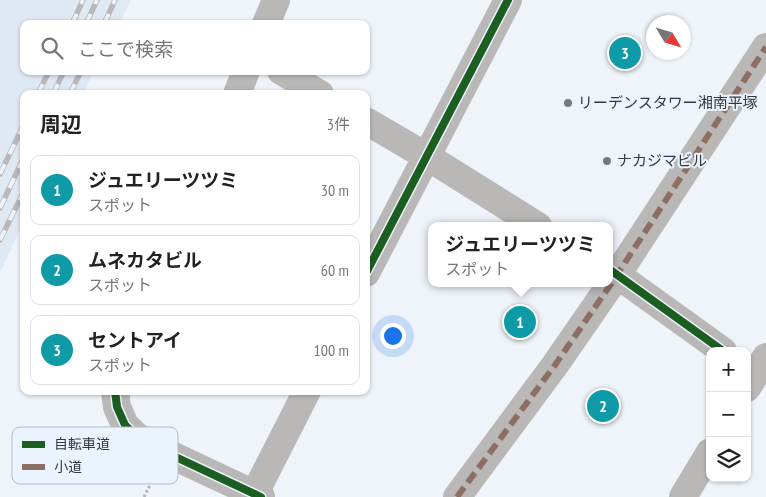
<!DOCTYPE html>
<html lang="ja">
<head>
<meta charset="utf-8">
<style>
  body { margin:0; font-family:"PT Sans Narrow","Noto Sans JP",sans-serif; background:#f2f2f2; color:#222 }
  .controls { position:absolute; right:15px; bottom:15px; display:grid; overflow:hidden; border-radius:10px; box-shadow:0 1px 4px #0004 }
  .controls button { width:45px; height:45px; display:grid; place-items:center; padding:0; border:0; border-bottom:1px solid #e0e0e0; background:#fff; color:#222; font:25px sans-serif }
  .compass { position:absolute; left:646px; top:15px; width:45px; height:45px; border-radius:50%; background:#fff; box-shadow:0 1px 4px #0004; rotate:128deg }
  .you { position:absolute; left:392px; top:335px; width:18px; height:18px; margin:-12px; border:4px solid #fff; border-radius:50%; background:#1a73e8; box-shadow:0 0 0 8px #1a73e833 }
  .badge { display:grid; place-items:center; width:32px; height:32px; border-radius:50%; background:#767a7f; color:#fff; font-size:16px; font-weight:700 }
  .pin { position:absolute; translate:-50% -50%; border:2px solid #fff; box-shadow:0 1px 5px #0006 }
  .popup { position:absolute; left:428px; top:222px; width:185px; height:65px; box-sizing:border-box; display:grid; place-content:center; border-radius:10px; background:#fff; filter:drop-shadow(0 1px 4px #0005); font-size:16px; white-space:nowrap; color:#767676 }
  .popup b { font-size:19px; color:#222 }
  .popup::after { content:''; position:absolute; left:50%; top:100%; margin-left:-10px; border:10px solid transparent; border-top-color:#fff }
  .list { margin:0; padding:0; list-style:none }
  h2 { display:flex; justify-content:space-between; align-items:center; height:65px; margin:0; padding:0 20px; font-size:21px }
  h2 small { font-size:16px; font-weight:400; color:#767676 }
  .list li { display:grid; grid-template-columns:32px 1fr auto; gap:15px; align-items:center; box-sizing:border-box; height:70px; margin:0 10px 10px; padding:0 10px; border:1px solid #e0e0e0; border-radius:10px }
  .list b { display:block; font-size:19px; white-space:nowrap }
  .list p { margin:0; font-size:16px; white-space:nowrap; color:#767676 }
  .list em { font-size:16px; font-style:normal; color:#767676 }
  .icon { flex:none; width:28px; height:28px; fill:none; stroke:currentColor; stroke-width:2; stroke-linecap:round; stroke-linejoin:round }
  .map { position:relative; flex:none; width:766px; height:497px; overflow:hidden }
  .search { position:absolute; background:#fff; box-shadow:0 1px 4px #0004; left:20px; top:20px; width:350px; height:55px; display:flex; align-items:center; gap:12px; box-sizing:border-box; padding:0 18px; border-radius:10px; color:#767676; font-size:19px }
  .panel { position:absolute; background:#fff; box-shadow:0 1px 4px #0004; left:20px; top:90px; width:350px; height:305px; border-radius:10px }
  .map>svg:first-child { display:block }
  .built { fill:#dfe9f4 }
  .lines { fill:none; stroke-linecap:round; stroke-linejoin:round }
  .path { stroke:#b4b3b5; stroke-width:3; stroke-dasharray:2.5 2.5; stroke-linecap:butt }
  .minor { stroke:#bab7b7; stroke-width:28 }
  .rail-casing { stroke:#b8b7b9; stroke-width:5.5 }
  .rail { stroke:#ebf3fe; stroke-width:4; stroke-dasharray:11; stroke-linecap:butt }
  .quiet { stroke:#8d6e63; stroke-width:6; stroke-dasharray:12 6; stroke-linecap:butt }
  .cycleway-casing { stroke:#ebf3fe; stroke-width:11 }
  .cycleway { stroke:#1b5e20; stroke-width:8 }
  .poi-dot { fill:#767a7f; stroke:#ebf3fe; stroke-width:2 }
  .labels { text-anchor:middle; stroke-width:4; stroke-linejoin:round; paint-order:stroke }
  .poi-label { font-size:15px; fill:#35393d; stroke:#ebf3fe; text-anchor:start }
  .key { fill:#ebf3fe; stroke:#b4bbc4; stroke-width:1 }
  .key-label { font-size:14px; fill:#35393d }
</style>
</head>
<body>
<div class="map">
<svg width="766" height="497" viewBox="0 0 766 497">
  <rect width="100%" height="100%" fill="#eff4fa"/>
  <!-- built -->
  <path class="built" d="M0,0H131L119,24H24V71H94L83,94H24V221L0,273Z"/>
  <g class="lines">
    <!-- path -->
    <path class="path" d="M144,497L155,475"/>
    <!-- minor -->
    <g class="minor">
      <path d="M266,24L276,0"/>
      <path d="M281,71L320,94"/>
      <path d="M237,94L246,71"/>
      <path d="M366,121L426,156L538,226"/>
      <path d="M609,269L723,351"/>
      <path d="M366,273L508,0"/>
      <path d="M747,388L766,357"/>
      <path d="M115,391L117,407L125,425L136,436L165,452L261,497"/>
      <path d="M255,493L307,391"/>
      <path d="M457,497L555,365L611,284L766,47"/>
      <path d="M683,497L710,452"/>
    </g>
    <!-- rail casing -->
    <g class="rail-casing">
      <g id="rail">
        <path d="M72,24L83,0"/>
        <path d="M86,24L97,0"/>
        <path d="M104,24L115,0"/>
        <path d="M38,94L49,71"/>
        <path d="M53,94L64,71"/>
        <path d="M70,94L81,71"/>
        <path d="M0,174L24,124"/>
        <path d="M0,208L24,157"/>
        <path d="M0,240L24,191"/>
      </g>
    </g>
    <!-- rail -->
    <use href="#rail" class="rail"/>
    <!-- quiet -->
    <path class="quiet" d="M457,497L555,365L611,284L766,47"/>
    <!-- cycleway casing -->
    <g class="cycleway-casing">
      <g id="cycleway">
        <path d="M609,269L723,351"/>
        <path d="M366,273L508,0"/>
        <path d="M115,391L117,407L125,425L136,436L165,452L261,497"/>
      </g>
    </g>
    <!-- cycleway -->
    <use href="#cycleway" class="cycleway"/>
  </g>
  <!-- markers -->
  <g class="poi-dot">
    <circle cx="568" cy="103" r="5"/>
    <circle cx="607" cy="161" r="5"/>
  </g>
  <g class="labels">
    <!-- poi labels -->
    <g class="poi-label">
      <text x="578" y="108">リーデンスタワー湘南平塚</text>
      <text x="617" y="166">ナカジマビル</text>
    </g>
  </g>
  <!-- legend -->
  <rect x="12" y="427" width="166" height="57" rx="8" class="key"/>
  <rect x="22" y="441" width="23" height="7" fill="#1b5e20"/>
  <rect x="22" y="464" width="23" height="6" fill="#8d6e63"/>
  <g class="key-label">
    <text x="54" y="449">自転車道</text>
    <text x="54" y="472">小道</text>
  </g>
</svg>
<div class="controls">
<button>+</button>
<button>−</button>
<button><svg class="icon" aria-label="layers" viewBox="0 0 24 24"><path d="M12 4l9 5-9 5-9-5zM3 14l9 5 9-5"/></svg></button>
</div>
<svg class="compass" viewBox="-18 -18 36 36"><path d="M0-13l5 13h-10z" fill="#e53935"/><path d="M0 13l5-13h-10z" fill="#767676"/></svg>
<div class="you"></div>
<div class="pin badge" style="left:520px;top:322px;background:#0f9aa8">1</div>
<div class="popup"><b>ジュエリーツツミ</b>スポット</div>
<div class="pin badge" style="left:603px;top:406px;background:#0f9aa8">2</div>
<div class="pin badge" style="left:625px;top:53px;background:#0f9aa8">3</div>
<div class="search"><svg class="icon" aria-label="search" viewBox="0 0 24 24"><circle cx="10" cy="10" r="6"/><path d="M15 15l6 6"/></svg>ここで検索</div>
<section class="panel">
<h2>周辺<small>3件</small></h2>
<ul class="list">
<li><span class="badge" style="background:#0f9aa8">1</span><div><b>ジュエリーツツミ</b><p>スポット</p></div><em>30 m</em></li>
<li><span class="badge" style="background:#0f9aa8">2</span><div><b>ムネカタビル</b><p>スポット</p></div><em>60 m</em></li>
<li><span class="badge" style="background:#0f9aa8">3</span><div><b>セントアイ</b><p>スポット</p></div><em>100 m</em></li>
</ul>
</section>
</div>
</body>
</html>
